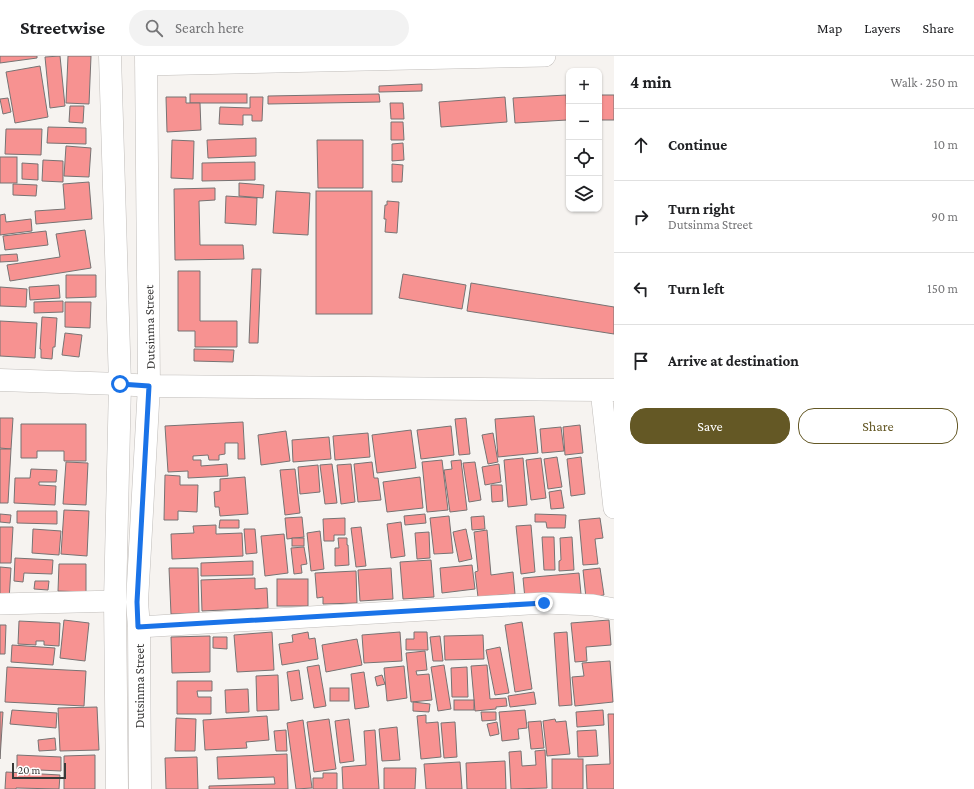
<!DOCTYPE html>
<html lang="en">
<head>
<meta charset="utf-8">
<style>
  body { margin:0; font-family:"Crimson Pro",serif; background:#f2f2f2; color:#202124 }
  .controls { position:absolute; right:12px; top:12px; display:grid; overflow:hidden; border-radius:8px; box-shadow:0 1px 3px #0004 }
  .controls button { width:36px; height:36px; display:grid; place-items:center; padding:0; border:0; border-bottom:1px solid #e0e0e0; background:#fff; color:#202124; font:20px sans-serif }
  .scale { position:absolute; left:12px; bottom:10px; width:54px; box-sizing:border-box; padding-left:4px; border:2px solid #3a3938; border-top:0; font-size:11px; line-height:14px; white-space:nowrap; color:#3a3938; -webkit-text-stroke:3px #fff; paint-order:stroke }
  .stop { position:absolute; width:12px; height:12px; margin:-9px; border:3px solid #1a73e8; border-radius:50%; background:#fff }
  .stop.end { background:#1a73e8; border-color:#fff; box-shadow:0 1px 4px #0008 }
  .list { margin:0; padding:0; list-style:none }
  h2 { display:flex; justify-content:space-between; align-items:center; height:52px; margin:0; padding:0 16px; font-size:17px }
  h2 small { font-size:13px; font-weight:400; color:#757577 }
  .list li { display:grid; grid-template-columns:26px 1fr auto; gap:12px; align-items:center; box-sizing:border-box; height:72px; padding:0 16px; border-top:1px solid #e0e0e0 }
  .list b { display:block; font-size:15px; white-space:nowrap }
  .list p { margin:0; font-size:13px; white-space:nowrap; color:#757577 }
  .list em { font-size:13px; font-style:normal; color:#757577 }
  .actions { display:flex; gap:8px; padding:12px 16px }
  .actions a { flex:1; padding:9px 0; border:1px solid #645825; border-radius:16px; text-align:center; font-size:14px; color:#645825 }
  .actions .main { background:#645825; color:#fff }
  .icon { flex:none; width:22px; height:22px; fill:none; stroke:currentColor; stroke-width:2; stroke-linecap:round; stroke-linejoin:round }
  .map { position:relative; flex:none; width:614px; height:733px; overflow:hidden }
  header { display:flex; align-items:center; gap:24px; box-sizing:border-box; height:56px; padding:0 20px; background:#fff; border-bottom:1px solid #e0e0e0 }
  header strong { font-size:19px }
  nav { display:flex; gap:22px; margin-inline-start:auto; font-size:14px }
  .search { width:280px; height:36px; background:#f2f2f2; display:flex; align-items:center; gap:10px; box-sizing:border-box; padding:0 14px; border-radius:22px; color:#757577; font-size:15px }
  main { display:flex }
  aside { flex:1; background:#fff }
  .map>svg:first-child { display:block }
  .building { fill:#f79291; stroke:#777373 }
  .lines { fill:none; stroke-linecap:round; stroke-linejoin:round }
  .street-casing { stroke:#c0bdba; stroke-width:22 }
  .secondary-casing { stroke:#c0bdba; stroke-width:23 }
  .street { stroke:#fff; stroke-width:21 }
  .secondary { stroke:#fff; stroke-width:22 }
  .route { stroke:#1a73e8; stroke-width:5 }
  .labels { text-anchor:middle; stroke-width:3; stroke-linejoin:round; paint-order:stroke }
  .street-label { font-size:13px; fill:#3a3938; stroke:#fff }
</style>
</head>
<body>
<header>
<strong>Streetwise</strong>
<div class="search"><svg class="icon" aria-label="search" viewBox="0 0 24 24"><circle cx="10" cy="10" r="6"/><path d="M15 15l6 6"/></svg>Search here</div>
<nav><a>Map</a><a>Layers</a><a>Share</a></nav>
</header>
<main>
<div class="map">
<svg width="614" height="733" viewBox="0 0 614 733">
  <rect width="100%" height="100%" fill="#f6f3f0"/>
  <!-- building -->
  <g class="building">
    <path d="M0,0H37V2L0,7Z"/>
    <path d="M60,0L65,50L50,52L45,1Z"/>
    <path d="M68,0H91L89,48L66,47Z"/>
    <path d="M40,10L48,61L15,67L6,16Z"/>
    <path d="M422,28V35L379,36V30Z"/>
    <rect x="190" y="38" width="57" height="9"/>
    <path d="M379,38L380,46L268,48V40Z"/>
    <path d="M566,39L567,64L515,67L513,42Z"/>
    <rect x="599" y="39" width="15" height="25"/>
    <path d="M166,41H186V47H200L201,74L167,76Z"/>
    <path d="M250,41H263L262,65H252V59H243V69L219,68L220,51L250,52Z"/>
    <path d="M505,41L507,66L441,71L439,46Z"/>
    <path d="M8,42L11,56L3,58L0,43Z"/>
    <path d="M390,47H403L404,63H391Z"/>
    <path d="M70,50H84L83,67L69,66Z"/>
    <path d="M391,66H403L404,84H391Z"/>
    <path d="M48,71L86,72V88L47,87Z"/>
    <path d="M6,73H42L41,99L5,98Z"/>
    <path d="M256,82V100L208,102L207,84Z"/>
    <path d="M172,84L194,85L193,123L171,122Z"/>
    <path d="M317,84H363V132H318Z"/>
    <path d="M403,87L404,104L392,105V88Z"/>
    <path d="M66,90L91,92L89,121L64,120Z"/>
    <rect x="0" y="101" width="17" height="26"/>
    <path d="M43,104L63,105V126L42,125Z"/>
    <path d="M255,106V124L202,125V107Z"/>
    <path d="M22,107L38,108V124L22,123Z"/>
    <path d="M392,108L403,109L402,126H392Z"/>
    <path d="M89,126L92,163L36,168L35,155L65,153L63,128Z"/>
    <path d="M239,127L264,129L263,142L239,140Z"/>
    <path d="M13,128L37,129L36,140L13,139Z"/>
    <path d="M215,132V144L199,145L200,189H243L244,203L175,204L174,133Z"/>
    <path d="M276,135L310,137L308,179L273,177Z"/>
    <rect x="316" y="135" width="56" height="123"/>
    <path d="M226,140L257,142L256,169L225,167Z"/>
    <path d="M387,145L399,146L397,177L385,176L386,163H384L385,149H387Z"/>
    <path d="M5,158L6,166L31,163L32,175L0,179V159Z"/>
    <path d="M85,174L91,212L10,225L7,209L60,201L56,178Z"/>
    <path d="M46,175L48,189L5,194L3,180Z"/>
    <path d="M17,198L18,205L0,206V199Z"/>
    <path d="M252,213H261L258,287H249Z"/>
    <path d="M178,215H200V265H237V291H195V275H178Z"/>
    <path d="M403,218L466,229L462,253L399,242Z"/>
    <path d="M66,219H96V241L66,242Z"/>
    <path d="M471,227L614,251V278L467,255Z"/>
    <path d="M59,229L60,242L30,244L29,231Z"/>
    <path d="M0,231L27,233L26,251L0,250Z"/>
    <path d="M63,245V256L34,257V246Z"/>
    <path d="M65,246H91L90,272L65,271Z"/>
    <path d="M42,261L57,262L55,291H53L52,303L41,302V293H40Z"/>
    <path d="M0,265L37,267L35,302L0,300Z"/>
    <path d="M65,277L82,279L79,301L62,299Z"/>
    <path d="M194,293L234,294L233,306L194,305Z"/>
    <path d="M534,360L538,397L498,401L495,363Z"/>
    <path d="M0,362H13L11,393L0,392Z"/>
    <path d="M466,362L470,398L459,399L455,363Z"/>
    <path d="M243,366L245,403H238V387H225V398L219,399V404H209L208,399L193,400V404H201V410L227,408L228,420L188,422V415L168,416L165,370Z"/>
    <path d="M21,368H86V405H64V395H37V402H21Z"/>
    <path d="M580,369L583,397L565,399L563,371Z"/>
    <path d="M451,370L454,399L421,403L417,374Z"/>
    <path d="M561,371L564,395L542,397L540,373Z"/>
    <path d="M411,374L416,412L377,417L372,379Z"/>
    <path d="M286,375L290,405L261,409L258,379Z"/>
    <path d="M368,377L370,401L335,404L333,380Z"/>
    <path d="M493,377L498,406L488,408L482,379Z"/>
    <path d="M329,381L331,403L293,406L292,384Z"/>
    <path d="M0,393H11L8,447H0Z"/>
    <path d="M557,401L562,431L548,433L544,403Z"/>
    <path d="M581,401L585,438L571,440L567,403Z"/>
    <path d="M523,402L527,449L508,451L504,404Z"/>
    <path d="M541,402L546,442L531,444L526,404Z"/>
    <path d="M442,404L448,454L427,456L422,406Z"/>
    <path d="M461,404L467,454L450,456L444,414L452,413L451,405Z"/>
    <path d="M66,406L88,407L86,449L63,448Z"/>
    <path d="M372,406L374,422H378L381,444L358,446L354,408Z"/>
    <path d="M475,406L481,444L469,446L463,407Z"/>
    <path d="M332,408L337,447L325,448L320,409Z"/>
    <path d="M351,408L355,446L341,448L337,409Z"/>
    <path d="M499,408L501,426L485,429L482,411Z"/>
    <path d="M318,409L320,436L300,438L298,411Z"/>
    <path d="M31,413L57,414L56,426H39V429L56,430L55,449L14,447L15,422H30Z"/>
    <path d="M295,413L300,457L285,459L280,414Z"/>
    <path d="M165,419L180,420V429H198L197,456L178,455V464H164Z"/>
    <path d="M245,421L248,458L220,460L219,451H215L214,436L220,435V423Z"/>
    <path d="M420,421L423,452L387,456L383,426Z"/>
    <path d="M491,429H502L503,445L492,446Z"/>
    <path d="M561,434L564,452L551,453L549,436Z"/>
    <path d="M64,454L89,455L87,500L61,498Z"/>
    <path d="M17,455H57V468L17,467Z"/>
    <path d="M0,458L11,459L10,467L0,466Z"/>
    <path d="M425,458L426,467L405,469L404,460Z"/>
    <path d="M535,458L566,459L565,472H547L546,466H535Z"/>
    <path d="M449,460L453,497L434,498L430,462Z"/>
    <path d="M484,460L485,473L472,474L471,461Z"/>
    <path d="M302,461L304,481L287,483L285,462Z"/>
    <path d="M345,462V479H334V485H324L323,463Z"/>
    <path d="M600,462L603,482L595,483L598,508L583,509L579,464Z"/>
    <path d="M220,464H239V472H219Z"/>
    <path d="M401,466L405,500L391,502L387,468Z"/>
    <path d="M216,469V478L242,477L243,500L172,503L171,478L194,477L193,470Z"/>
    <path d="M531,469L535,516L521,518L516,470Z"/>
    <path d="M0,471H13L11,507H0Z"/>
    <path d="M361,471L366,510L356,511L351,472Z"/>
    <path d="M33,473L61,475L59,499L32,497Z"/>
    <path d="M244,473H255L257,497L246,498Z"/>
    <path d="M466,473L472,503L459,506L453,476Z"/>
    <path d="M487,474L491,519L513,516L515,538L478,541L475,516L478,515L474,476Z"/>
    <path d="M320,475L324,513L311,515L307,477Z"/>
    <path d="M429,476L430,502L417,503L415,477Z"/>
    <path d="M284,478L288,517L265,520L261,480Z"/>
    <path d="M542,481H554L555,514H544Z"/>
    <path d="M572,481L574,514L559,515V505L561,504L560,482Z"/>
    <rect x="292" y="482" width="12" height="8"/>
    <path d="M338,482H347V489H348L349,509L335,510V492H339Z"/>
    <path d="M304,491L307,508L301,509L302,517L294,518L291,492Z"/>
    <path d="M15,502L53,504L52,518L24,517L23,526L14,525Z"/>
    <path d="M431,504L434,541L403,543L400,506Z"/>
    <path d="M253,505V519L201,520V507Z"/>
    <path d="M59,508H86V536L58,535Z"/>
    <path d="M472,509L475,533L442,537L440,512Z"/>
    <path d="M0,511L11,512L9,544L0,543Z"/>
    <path d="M169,512H198L199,557L171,558Z"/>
    <path d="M391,512L393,543L360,545L358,514Z"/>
    <path d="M600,512L604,539L586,542L583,514Z"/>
    <path d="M356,515L357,547L323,548V541L317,542L315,517Z"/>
    <path d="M579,517L581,538L525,543L523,522Z"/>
    <path d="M255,522V533L267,532L268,552L202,555L201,524Z"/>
    <rect x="277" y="523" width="31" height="27"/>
    <path d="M35,525H49L48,534L34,533Z"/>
    <path d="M64,564L89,567L85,605L60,602Z"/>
    <path d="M609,564L611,589L586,591L587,605L575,606L571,567Z"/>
    <path d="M19,565L60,567L59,590L44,589V585H36V589L18,588Z"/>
    <path d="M522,566L532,633L515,636L505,569Z"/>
    <path d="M0,569H6L5,598H0Z"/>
    <path d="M272,576L274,614L237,616L234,579Z"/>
    <path d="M308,576L309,583L315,582L318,603L282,609L279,588L293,586L292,579Z"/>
    <path d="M400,576L402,605L364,607L362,579Z"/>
    <path d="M414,576H427L428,594H406V583H414Z"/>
    <path d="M567,576L572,649L559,650L554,577Z"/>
    <path d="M483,579L484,603L445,604L444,580Z"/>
    <path d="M210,580V616L172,617L171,581Z"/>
    <path d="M440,580L443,605H433L430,581Z"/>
    <path d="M213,581H227V593L213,592Z"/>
    <path d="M357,583L362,609L326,616L322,589Z"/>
    <path d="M12,589L55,592L53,609L11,606Z"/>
    <path d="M500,591L509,637L495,639L486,594Z"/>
    <path d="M425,595L427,614L416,615L417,619L429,618L432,644L411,646L406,597Z"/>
    <path d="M610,605L613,646L575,650L572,621L584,620L582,607Z"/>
    <path d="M319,609L326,650L314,652L307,611Z"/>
    <path d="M444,609L451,653L438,655L431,611Z"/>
    <path d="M487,609L490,643L506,642L507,650L496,651V653L475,655L471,610Z"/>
    <path d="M404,610L407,642L387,645L384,612Z"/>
    <path d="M7,611L86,615L84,650L5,646Z"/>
    <path d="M467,611L468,641H452L451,612Z"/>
    <path d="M299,614L303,643L291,645L287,616Z"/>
    <path d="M364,616L369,651L355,653L351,618Z"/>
    <path d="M278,619L279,654L257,655L256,620Z"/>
    <path d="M382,619L385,628L377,630L375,621Z"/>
    <path d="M177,625H212V635H197L198,641H211V658H177Z"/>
    <rect x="330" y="632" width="19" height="13"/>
    <path d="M248,633L249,656L226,657L225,634Z"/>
    <path d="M534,636L536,648L510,651L508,640Z"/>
    <rect x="454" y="644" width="20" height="10"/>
    <path d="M413,646L430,648L429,656L413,655Z"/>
    <path d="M97,651L99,694L60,695L58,652Z"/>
    <path d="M12,654L57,657L56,672L10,668Z"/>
    <path d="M525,654L527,672L518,673L519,683L502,685L499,656Z"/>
    <path d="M603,654L604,669L577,671L576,656Z"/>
    <path d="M0,656H3L0,703Z"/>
    <path d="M481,656H496V664L482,665Z"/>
    <path d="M608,658H614V733H587L586,709L610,708Z"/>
    <path d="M426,659V667L438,666L441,701L421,703L417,660Z"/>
    <path d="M267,660L269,684L246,686L247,692L205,694L203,664Z"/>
    <path d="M176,662L196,663L195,695H175Z"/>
    <path d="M329,663L336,713L314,716L307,666Z"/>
    <path d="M349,663L354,705L340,707L335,665Z"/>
    <path d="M555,663L556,666L566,665L570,698L547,700L543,665Z"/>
    <path d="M303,664L312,732L296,733L287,667Z"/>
    <path d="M541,665L544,692L531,693L528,666Z"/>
    <path d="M455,666L457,701L444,702L441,667Z"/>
    <path d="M497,666L499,678L490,680L487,668Z"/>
    <path d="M397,671L400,704L382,705L379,673Z"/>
    <path d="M286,674L287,695H276L274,675Z"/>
    <path d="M375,674L379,733H343L342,711L366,709L364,675Z"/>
    <path d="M596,674L598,700L578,701L577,675Z"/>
    <path d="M55,682L56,694L39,695L38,684Z"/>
    <path d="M545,694L547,732L511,733L509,696L521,695L522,710L536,709L535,695Z"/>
    <path d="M287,698L288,733H209V730L275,728L274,721L218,723L217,701Z"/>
    <path d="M17,699L61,701V715L17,713Z"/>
    <path d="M95,699V733H64V700Z"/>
    <path d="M197,701L198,733H166L165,702Z"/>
    <rect x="552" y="703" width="31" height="30"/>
    <path d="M505,705L506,733H467L466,707Z"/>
    <path d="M460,706L462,733H426L424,708Z"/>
    <path d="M384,712H416L415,733H384Z"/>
    <path d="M6,716L60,719L59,733L16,732V733H5Z"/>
    <path d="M323,717H337V733H313V722H323Z"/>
  </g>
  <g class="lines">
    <!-- street casing -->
    <g class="street-casing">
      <g id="street">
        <path d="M146,9L545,0"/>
        <path d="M601,334L614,452"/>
        <path d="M0,548L115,545"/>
        <path d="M139,571L544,547L593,549L614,553"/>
      </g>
    </g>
    <!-- secondary casing -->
    <g class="secondary-casing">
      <g id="secondary">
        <path d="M110,0L120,328L115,545L117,733"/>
        <path d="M0,324L120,328L149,330L601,334H614"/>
        <path d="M140,733L139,571L137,546L149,330L146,0"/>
      </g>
    </g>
    <!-- street -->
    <use href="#street" class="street"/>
    <!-- secondary -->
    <use href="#secondary" class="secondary"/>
  </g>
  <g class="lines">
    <!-- route -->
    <path class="route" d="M120,328L149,330L137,546L138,571L544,547"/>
  </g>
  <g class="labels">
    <!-- street labels -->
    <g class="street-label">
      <text transform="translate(149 271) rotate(-91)" y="5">Dutsinma Street</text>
      <text transform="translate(139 630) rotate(-90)" y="5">Dutsinma Street</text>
    </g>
  </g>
</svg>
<div class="controls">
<button>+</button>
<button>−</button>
<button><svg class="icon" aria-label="locate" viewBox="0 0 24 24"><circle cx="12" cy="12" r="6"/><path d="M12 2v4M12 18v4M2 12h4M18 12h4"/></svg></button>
<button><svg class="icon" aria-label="layers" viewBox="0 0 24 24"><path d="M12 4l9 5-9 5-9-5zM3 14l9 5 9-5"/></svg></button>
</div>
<div class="scale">20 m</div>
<div class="stop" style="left:120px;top:328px"></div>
<div class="stop end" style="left:544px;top:547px"></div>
</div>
<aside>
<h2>4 min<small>Walk · 250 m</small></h2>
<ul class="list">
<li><svg class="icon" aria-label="ahead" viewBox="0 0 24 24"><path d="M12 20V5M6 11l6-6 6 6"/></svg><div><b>Continue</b></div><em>10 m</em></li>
<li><svg class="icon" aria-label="right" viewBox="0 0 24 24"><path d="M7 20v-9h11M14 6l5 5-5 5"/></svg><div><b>Turn right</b><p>Dutsinma Street</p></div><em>90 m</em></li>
<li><svg class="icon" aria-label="left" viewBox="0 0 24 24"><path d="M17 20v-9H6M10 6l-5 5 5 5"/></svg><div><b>Turn left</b></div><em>150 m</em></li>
<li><svg class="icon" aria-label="arrive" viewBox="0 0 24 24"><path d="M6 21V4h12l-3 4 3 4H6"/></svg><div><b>Arrive at destination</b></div></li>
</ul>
<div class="actions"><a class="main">Save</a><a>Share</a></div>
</aside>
</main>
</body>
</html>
